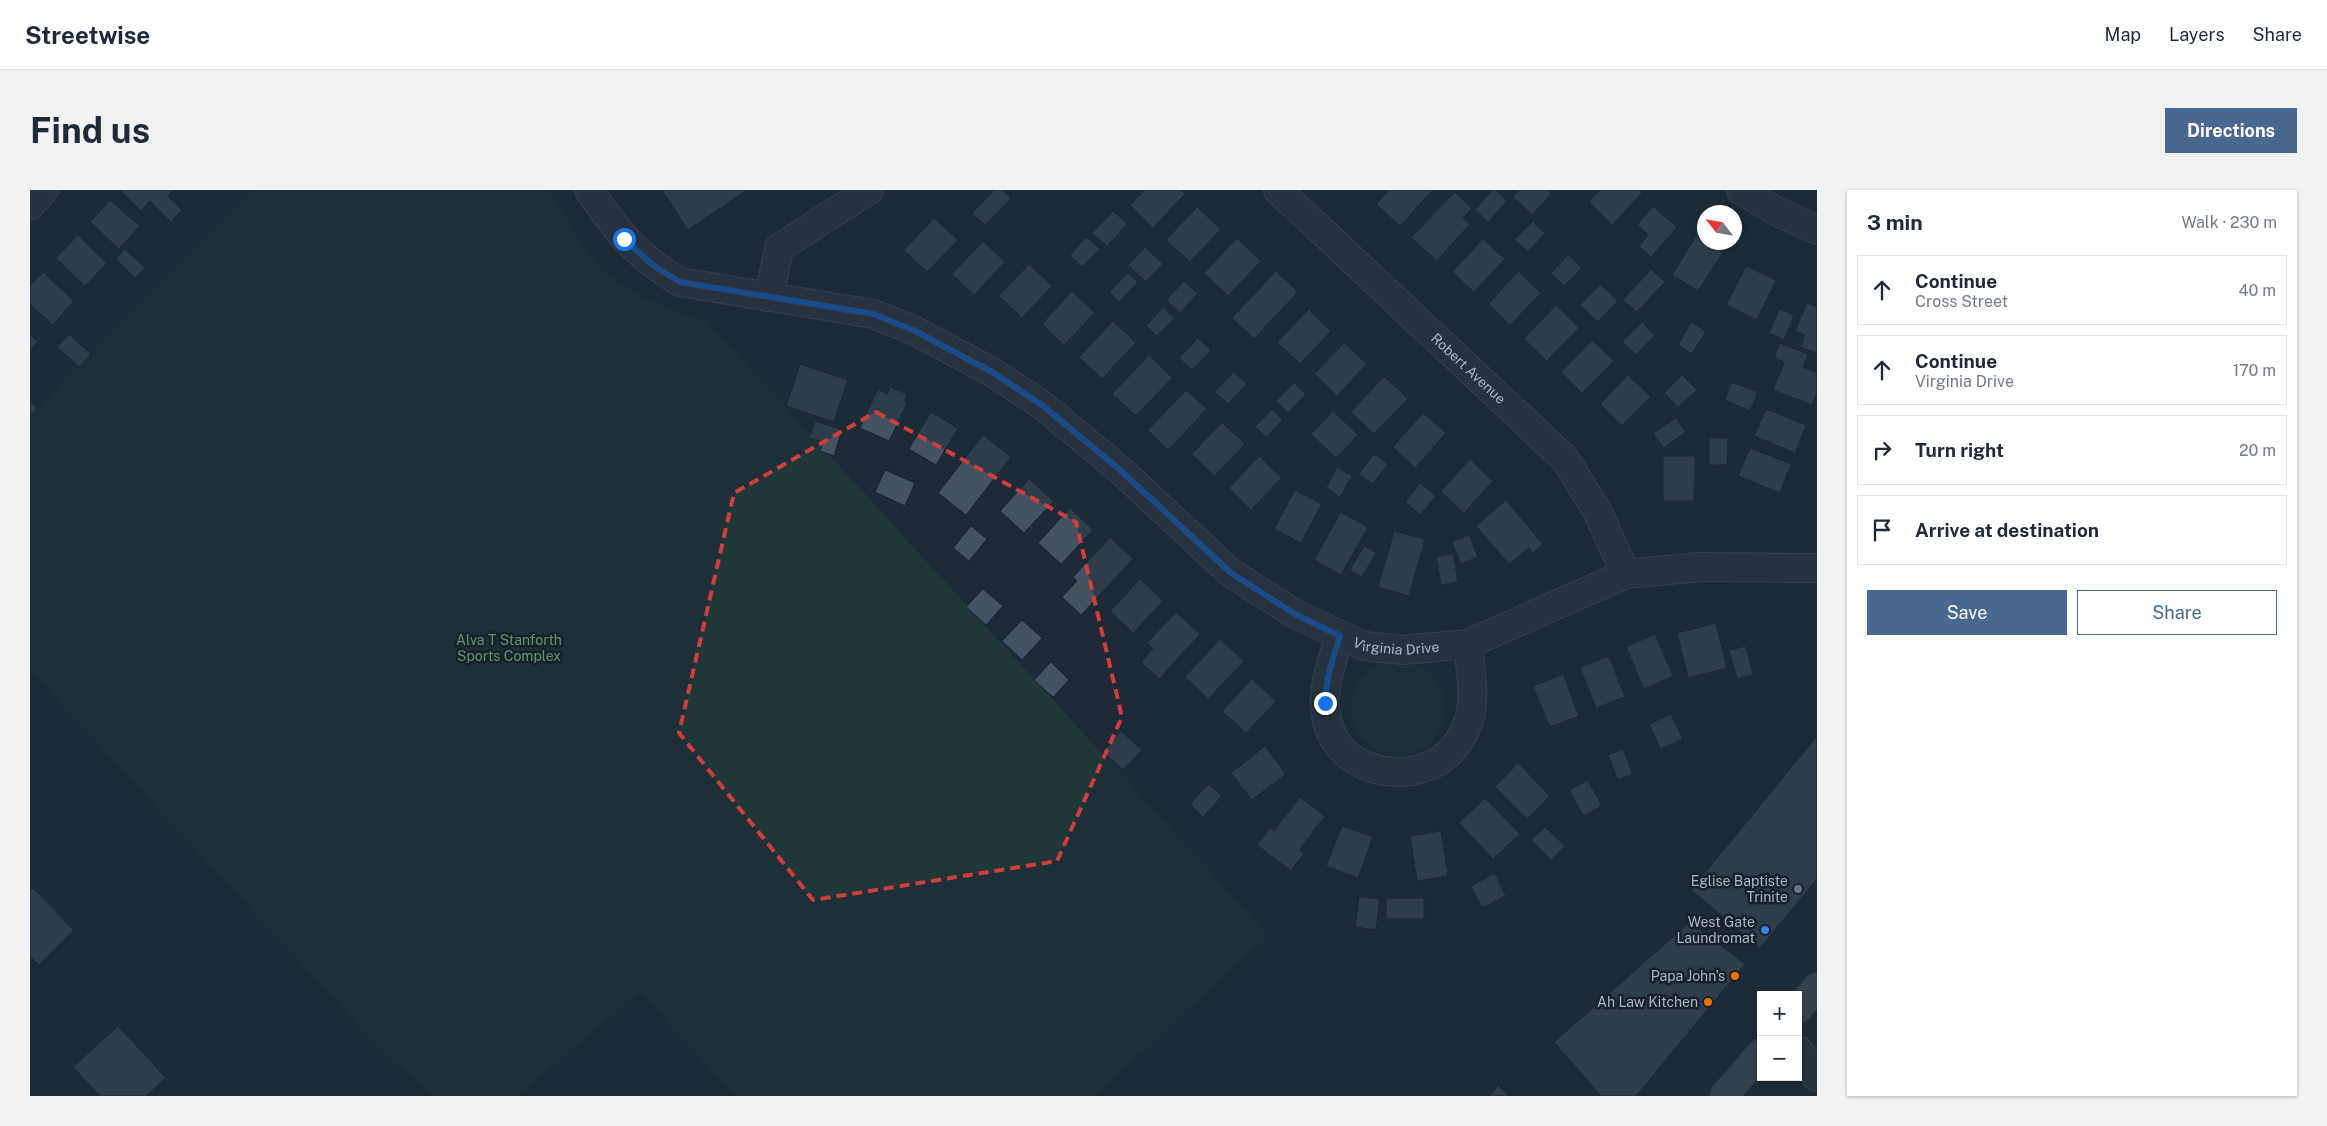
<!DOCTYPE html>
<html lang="en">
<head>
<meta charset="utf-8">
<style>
  body { margin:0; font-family:"Public Sans",sans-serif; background:#f2f2f3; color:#1f2937 }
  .controls { position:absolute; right:15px; bottom:15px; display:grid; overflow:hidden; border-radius:0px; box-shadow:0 1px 4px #0004 }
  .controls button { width:45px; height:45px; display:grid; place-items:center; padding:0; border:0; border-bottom:1px solid #e0e1e3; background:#fff; color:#1f2937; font:25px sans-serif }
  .compass { position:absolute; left:1667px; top:15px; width:45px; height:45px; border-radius:50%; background:#fff; box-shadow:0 1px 4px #0004; rotate:301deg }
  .stop { position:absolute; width:15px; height:15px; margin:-11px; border:4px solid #1a73e8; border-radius:50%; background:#fff }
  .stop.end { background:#1a73e8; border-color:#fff; box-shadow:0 1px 5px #0008 }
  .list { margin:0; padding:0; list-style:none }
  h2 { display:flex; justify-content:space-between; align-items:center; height:65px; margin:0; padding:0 20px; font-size:21px }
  h2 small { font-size:16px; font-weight:400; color:#747a83 }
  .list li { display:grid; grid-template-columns:32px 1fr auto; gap:15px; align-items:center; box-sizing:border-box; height:70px; margin:0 10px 10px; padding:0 10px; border:1px solid #e0e1e3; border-radius:0px }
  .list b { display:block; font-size:19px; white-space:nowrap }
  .list p { margin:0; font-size:16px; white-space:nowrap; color:#747a83 }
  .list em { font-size:16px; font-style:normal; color:#747a83 }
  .actions { display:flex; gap:10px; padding:15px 20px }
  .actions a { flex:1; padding:11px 0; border:1px solid #486890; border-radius:0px; text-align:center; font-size:18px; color:#486890 }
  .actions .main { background:#486890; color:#fff }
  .icon { flex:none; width:28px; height:28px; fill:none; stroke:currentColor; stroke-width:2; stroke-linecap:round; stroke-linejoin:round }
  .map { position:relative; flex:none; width:1787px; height:906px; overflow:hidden; border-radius:0px }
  header { display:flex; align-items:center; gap:30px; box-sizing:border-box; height:70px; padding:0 25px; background:#fff; border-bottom:1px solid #e0e1e3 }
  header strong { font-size:24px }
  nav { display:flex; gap:28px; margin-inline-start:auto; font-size:18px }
  .intro { display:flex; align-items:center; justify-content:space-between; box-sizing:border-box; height:120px; padding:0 30px }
  h1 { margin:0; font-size:35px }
  .button { padding:12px 22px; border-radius:0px; background:#486890; color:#fff; font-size:18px; font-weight:700 }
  main { display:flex; gap:30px; padding:0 30px }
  aside { flex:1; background:#fff; border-radius:0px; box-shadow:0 1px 4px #0004 }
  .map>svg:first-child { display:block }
  .green { fill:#203738 }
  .building { fill:#445261; stroke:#1a232d }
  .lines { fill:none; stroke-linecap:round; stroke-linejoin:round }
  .street-casing { stroke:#4f5a65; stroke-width:30 }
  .primary-casing { stroke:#3b4551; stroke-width:30 }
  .street { stroke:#323c47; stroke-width:28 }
  .primary { stroke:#4f5c68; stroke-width:28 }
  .route { stroke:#1a73e8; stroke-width:6 }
  .marked { fill:none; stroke:#d03d3f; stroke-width:4; stroke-dasharray:10 6; stroke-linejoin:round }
  .worship-dot { fill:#6b7280; stroke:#18212b; stroke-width:2 }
  .shop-dot { fill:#3f7fe0; stroke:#18212b; stroke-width:2 }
  .food-dot { fill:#e8710a; stroke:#18212b; stroke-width:2 }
  .labels { text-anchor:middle; stroke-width:5; stroke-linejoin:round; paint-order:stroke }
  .street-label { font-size:14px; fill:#acb7c4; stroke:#18212b }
  .park-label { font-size:14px; fill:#63956a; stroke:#18212b }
  .poi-label { font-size:14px; fill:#acb7c4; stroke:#18212b; text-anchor:end }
</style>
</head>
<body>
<header>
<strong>Streetwise</strong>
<nav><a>Map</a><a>Layers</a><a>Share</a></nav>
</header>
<div class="intro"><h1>Find us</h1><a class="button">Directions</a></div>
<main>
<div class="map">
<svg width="1787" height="906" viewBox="0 0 1787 906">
  <rect width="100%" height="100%" fill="#1e2b37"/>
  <!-- green -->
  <g class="green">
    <path d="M223,0H520C532,22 547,50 563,69C591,103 634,119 676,130L1238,745L1065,906H705L610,801L487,906H403L345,853L0,480V226Z"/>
    <circle cx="1368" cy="518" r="47"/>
  </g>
  <!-- building -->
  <g class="building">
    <path d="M90,0H143L138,6L152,20L141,32L120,11L111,21Z"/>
    <path d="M632,0H717L658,40Z"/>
    <path d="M964,0H972L981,8L955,35L942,23Z"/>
    <path d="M1115,0H1151L1155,4L1123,38L1100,15Z"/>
    <path d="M1359,0H1403L1370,36L1346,14Z"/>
    <path d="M1462,0H1465L1477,11L1458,32L1445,20Z"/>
    <path d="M1489,0H1517L1521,4L1502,25L1483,7Z"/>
    <path d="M1570,0H1609L1612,3L1582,35L1559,12Z"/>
    <path d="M1425,2L1442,18L1433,28L1440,34L1407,71L1381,47Z"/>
    <path d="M80,10L110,36L89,59L60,32Z"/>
    <path d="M1623,16L1647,37L1621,67L1609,56L1618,45L1607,35Z"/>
    <path d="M1167,17L1191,39L1160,72L1136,50Z"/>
    <path d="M1083,21L1098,34L1077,56L1062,43Z"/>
    <path d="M904,28L928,50L897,82L874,60Z"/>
    <path d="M1503,31L1515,43L1498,62L1484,50Z"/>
    <path d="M48,45L77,73L55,96L26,68Z"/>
    <path d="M1666,46L1693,62L1668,101L1642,85Z"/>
    <path d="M1056,47L1070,59L1052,77L1040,65Z"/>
    <path d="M1207,48L1231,71L1198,106L1174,83Z"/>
    <path d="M1453,49L1475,69L1444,102L1422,82Z"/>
    <path d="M953,51L975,72L944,105L922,84Z"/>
    <path d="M1115,57L1133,74L1116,92L1098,75Z"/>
    <path d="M95,59L115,78L105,88L86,69Z"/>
    <path d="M1538,65L1552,78L1534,96L1521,83Z"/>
    <path d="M999,74L1022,96L992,128L969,106Z"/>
    <path d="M1716,76L1746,90L1727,130L1696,115Z"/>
    <path d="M1621,79L1635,92L1607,122L1593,110Z"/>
    <path d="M1246,81L1268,102L1224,149L1202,128Z"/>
    <path d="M1489,81L1511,103L1480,135L1458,114Z"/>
    <path d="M13,82L44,111L23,135L0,114V96Z"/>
    <path d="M1098,82L1108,92L1089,112L1079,102Z"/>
    <path d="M1154,91L1168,103L1150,123L1136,110Z"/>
    <path d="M1570,94L1588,111L1568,132L1550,115Z"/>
    <path d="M1042,101L1065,123L1034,155L1012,134Z"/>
    <path d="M1777,113L1787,117V163L1770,157L1775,145L1765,141Z"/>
    <path d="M1526,115L1549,138L1517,171L1494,149Z"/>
    <path d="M1133,117L1145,128L1127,146L1116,136Z"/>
    <path d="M1279,119L1301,141L1270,174L1247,152Z"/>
    <path d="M1749,119L1764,125L1754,150L1739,143Z"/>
    <path d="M1083,131L1106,153L1072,189L1049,167Z"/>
    <path d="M1612,132L1625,145L1606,165L1592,152Z"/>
    <path d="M1661,132L1676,141L1662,164L1648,155Z"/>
    <path d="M0,144L8,152L0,160Z"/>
    <path d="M39,144L61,164L49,177L27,157Z"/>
    <path d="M1168,148L1181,160L1162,180L1149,168Z"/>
    <path d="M1562,150L1584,171L1552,203L1531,182Z"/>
    <path d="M1314,153L1337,174L1307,206L1284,184Z"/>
    <path d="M1750,153L1778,164L1773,177L1787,183V204L1782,215L1743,200L1754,172L1744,168Z"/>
    <path d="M1119,165L1142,188L1106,226L1082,204Z"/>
    <path d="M770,174L818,190L804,232L756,216Z"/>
    <path d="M1204,182L1217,194L1198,214L1185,202Z"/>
    <path d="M1598,185L1621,207L1592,236L1570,214Z"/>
    <path d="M1652,185L1667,200L1648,217L1634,203Z"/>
    <path d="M1354,186L1378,209L1344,244L1321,222Z"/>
    <path d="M1264,192L1276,204L1258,223L1246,211Z"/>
    <path d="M1702,192L1728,202L1720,221L1695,210Z"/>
    <path d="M860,197L877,204L874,211L877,213L859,251L830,238L848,199L857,204Z"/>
    <path d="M1156,200L1177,219L1138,260L1118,240Z"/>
    <path d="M0,212L7,218L3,224L0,221Z"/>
    <path d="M1242,219L1253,230L1236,247L1225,237Z"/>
    <path d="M1736,219L1776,235L1765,263L1724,246Z"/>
    <path d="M1303,221L1328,245L1306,268L1281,244Z"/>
    <path d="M901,222L928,238L906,275L879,259Z"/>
    <path d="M1393,223L1416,243L1385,278L1363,257Z"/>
    <path d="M1646,228L1656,242L1633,258L1623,243Z"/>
    <path d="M785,231L812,240L804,266L790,261L793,252L779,248Z"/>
    <path d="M1192,232L1215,254L1184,286L1162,264Z"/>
    <path d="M953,245L981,267L936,325L908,303Z"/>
    <path d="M1679,248H1698L1697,275H1679Z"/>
    <path d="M1720,258L1761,274L1750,303L1708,286Z"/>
    <path d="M1344,264L1358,274L1343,294L1329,284Z"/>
    <path d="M1229,266L1252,288L1221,320L1199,298Z"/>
    <path d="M1633,266H1665L1664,311H1633Z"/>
    <path d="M1440,269L1463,291L1434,323L1411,301Z"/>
    <path d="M1307,277L1322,286L1310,307L1296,298Z"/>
    <path d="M855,280L885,293L875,316L845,302Z"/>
    <path d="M999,289L1024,311L994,343L970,321Z"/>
    <path d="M1390,293L1406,306L1390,325L1375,312Z"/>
    <path d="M1265,300L1292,314L1271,353L1244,339Z"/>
    <path d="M1476,310L1513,354L1503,363L1499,358L1479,374L1446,336Z"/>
    <path d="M1040,318L1063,340L1031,374L1008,353Z"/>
    <path d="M1311,322L1338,337L1311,385L1284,370Z"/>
    <path d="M941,336L957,349L939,371L923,358Z"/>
    <path d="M1364,341L1395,349L1379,406L1348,397Z"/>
    <path d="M1439,345L1448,367L1431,374L1422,352Z"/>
    <path d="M1080,347L1103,369L1051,425L1032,407L1047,391L1043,387Z"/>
    <path d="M1334,356L1346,363L1332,387L1320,380Z"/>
    <path d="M1423,363L1428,392L1411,395L1406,367Z"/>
    <path d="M1110,389L1133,411L1103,443L1080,421Z"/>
    <path d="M953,399L973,416L956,435L936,417Z"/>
    <path d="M1146,422L1170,444L1129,489L1111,472L1123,459L1117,453Z"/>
    <path d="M992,430L1012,448L992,470L972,451Z"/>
    <path d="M1686,433L1697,478L1658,488L1647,443Z"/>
    <path d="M1625,444L1643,486L1614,499L1596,457Z"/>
    <path d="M1190,449L1214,471L1178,509L1155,487Z"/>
    <path d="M1716,456L1723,485L1707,489L1699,460Z"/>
    <path d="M1579,466L1595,507L1566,518L1550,477Z"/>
    <path d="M1021,472L1039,490L1023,507L1004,490Z"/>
    <path d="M1533,484L1549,526L1520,537L1503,496Z"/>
    <path d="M1222,489L1246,511L1216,543L1192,521Z"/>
    <path d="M1641,524L1653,549L1630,559L1619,534Z"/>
    <path d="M1091,541L1112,560L1093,580L1073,562Z"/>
    <path d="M1787,546V689L1730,758L1661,700Z"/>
    <path d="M1235,556L1256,584L1222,610L1201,583Z"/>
    <path d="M1593,559L1603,584L1588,590L1578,565Z"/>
    <path d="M1488,573L1520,606L1497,629L1465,597Z"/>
    <path d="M1558,590L1572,616L1553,626L1539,600Z"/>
    <path d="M1178,594L1192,606L1173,627L1160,614Z"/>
    <path d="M1270,607L1295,626L1269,660L1274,664L1261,681L1227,655L1240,638L1244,641Z"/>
    <path d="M1455,608L1490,644L1463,669L1429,633Z"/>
    <path d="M1312,636L1343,647L1328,688L1296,676Z"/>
    <path d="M1515,637L1535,656L1521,670L1501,650Z"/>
    <path d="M1411,641L1418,686L1387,691L1380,646Z"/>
    <path d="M1465,683L1476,706L1452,718L1441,696Z"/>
    <path d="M3,698L44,740L9,775L0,766V701Z"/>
    <path d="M1329,707L1350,709L1346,740L1325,737Z"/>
    <rect x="1356" y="708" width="38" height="21"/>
    <path d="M1660,732L1715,774L1606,906H1571L1524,852Z"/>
    <path d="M88,836L136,888L116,906H70L43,877Z"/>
    <path d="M1468,895L1479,906H1459Z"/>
  </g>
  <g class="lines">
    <!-- street casing -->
    <g class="street-casing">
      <g id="street">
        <path id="s1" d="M559,0C588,43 606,65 650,92L843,124L883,140L962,182L1012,215L1089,279L1201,383L1265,424L1334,456L1373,460L1438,454L1596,384L1670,377L1787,378"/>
        <path id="s2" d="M1248,0L1535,269L1567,321L1596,384"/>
        <path d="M1711,0L1744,20L1787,40"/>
        <path d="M0,15L14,0"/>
        <path d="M739,107L749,58L839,0"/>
        <path d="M1310,447C1301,473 1290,503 1297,531C1309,583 1379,597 1417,565C1428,556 1434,543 1439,530C1446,507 1440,478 1438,454"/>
        <path d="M1768,860L1787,887"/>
      </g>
    </g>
    <!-- primary casing -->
    <g class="primary-casing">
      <g id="primary">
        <path d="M1768,819L1787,797"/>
        <path d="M1694,906L1731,863"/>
      </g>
    </g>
    <!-- street -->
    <use href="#street" class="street"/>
    <!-- primary -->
    <use href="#primary" class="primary"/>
  </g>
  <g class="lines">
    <!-- route -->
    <path class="route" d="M594,49L624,76L650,92L843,124L883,140L962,182L1012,215L1089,279L1201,383L1265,424L1310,446C1302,469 1296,490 1295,513"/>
  </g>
  <!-- marked area -->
  <path d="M0 0H1787V906H0ZM846,222L1046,332L1092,527L1027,671L783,710L649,543L704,303Z" fill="#1e2b37" fill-opacity=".55" fill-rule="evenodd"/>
  <path class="marked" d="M846,222L1046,332L1092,527L1027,671L783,710L649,543L704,303Z"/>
  <!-- markers -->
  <circle class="worship-dot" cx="1768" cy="699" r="5"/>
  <circle class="shop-dot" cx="1735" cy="740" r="5"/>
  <g class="food-dot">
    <circle cx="1705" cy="786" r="5"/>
    <circle cx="1678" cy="812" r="5"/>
  </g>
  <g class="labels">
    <!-- street labels -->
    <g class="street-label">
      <text dy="5" stroke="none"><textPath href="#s2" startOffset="261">Robert Avenue</textPath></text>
      <text dy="5" stroke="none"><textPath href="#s1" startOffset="956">Virginia Drive</textPath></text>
    </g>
    <!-- park labels -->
    <g class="park-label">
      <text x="479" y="455">Alva T Stanforth<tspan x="479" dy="16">Sports Complex</tspan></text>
    </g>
    <!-- poi labels -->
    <g class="poi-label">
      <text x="1758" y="696">Eglise Baptiste<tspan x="1758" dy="16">Trinite</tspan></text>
      <text x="1725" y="737">West Gate<tspan x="1725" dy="16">Laundromat</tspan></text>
      <text x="1695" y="791">Papa John's</text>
      <text x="1668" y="817">Ah Law Kitchen</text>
    </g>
  </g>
</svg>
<div class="controls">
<button>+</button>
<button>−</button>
</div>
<svg class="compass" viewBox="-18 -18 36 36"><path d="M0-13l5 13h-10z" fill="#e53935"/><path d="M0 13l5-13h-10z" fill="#747a83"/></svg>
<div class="stop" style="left:594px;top:49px"></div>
<div class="stop end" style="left:1295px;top:513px"></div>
</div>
<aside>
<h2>3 min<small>Walk · 230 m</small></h2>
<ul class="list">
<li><svg class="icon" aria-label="ahead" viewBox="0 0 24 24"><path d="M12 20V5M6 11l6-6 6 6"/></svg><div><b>Continue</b><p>Cross Street</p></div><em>40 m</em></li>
<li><svg class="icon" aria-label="ahead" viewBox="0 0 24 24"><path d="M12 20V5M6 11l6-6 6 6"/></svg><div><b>Continue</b><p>Virginia Drive</p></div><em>170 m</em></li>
<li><svg class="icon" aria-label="right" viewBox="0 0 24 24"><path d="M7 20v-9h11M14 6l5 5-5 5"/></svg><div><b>Turn right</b></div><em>20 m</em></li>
<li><svg class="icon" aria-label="arrive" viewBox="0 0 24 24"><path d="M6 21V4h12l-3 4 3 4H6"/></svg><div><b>Arrive at destination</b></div></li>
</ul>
<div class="actions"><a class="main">Save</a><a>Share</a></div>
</aside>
</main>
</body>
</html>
